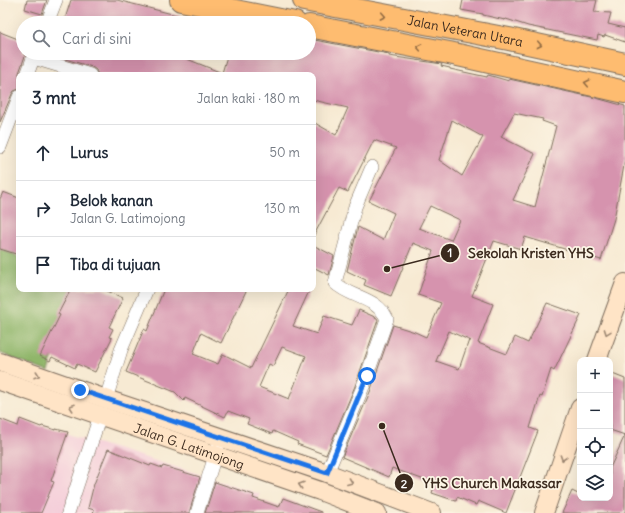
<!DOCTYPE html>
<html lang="id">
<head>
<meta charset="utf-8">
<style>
  body { margin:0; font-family:Delius,sans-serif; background:#f2f2f3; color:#1f2937 }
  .controls { position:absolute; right:12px; bottom:12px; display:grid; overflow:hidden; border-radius:8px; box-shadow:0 4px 16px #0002 }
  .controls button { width:36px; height:36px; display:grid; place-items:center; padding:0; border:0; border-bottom:1px solid #e0e1e3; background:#fff; color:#1f2937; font:20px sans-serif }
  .stop { position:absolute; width:12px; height:12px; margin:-9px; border:3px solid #1a73e8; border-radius:50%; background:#fff }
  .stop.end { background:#1a73e8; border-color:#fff; box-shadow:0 1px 4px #0008 }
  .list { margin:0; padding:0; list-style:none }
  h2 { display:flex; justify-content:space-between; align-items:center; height:52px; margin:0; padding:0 16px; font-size:17px }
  h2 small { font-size:13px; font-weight:400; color:#747a83 }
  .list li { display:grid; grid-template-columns:26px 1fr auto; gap:12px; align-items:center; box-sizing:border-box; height:56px; padding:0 16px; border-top:1px solid #e0e1e3 }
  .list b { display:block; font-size:15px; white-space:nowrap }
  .list p { margin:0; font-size:13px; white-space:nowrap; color:#747a83 }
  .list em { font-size:13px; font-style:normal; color:#747a83 }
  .icon { flex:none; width:22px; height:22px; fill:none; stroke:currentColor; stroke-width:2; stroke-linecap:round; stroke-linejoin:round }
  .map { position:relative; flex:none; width:625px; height:513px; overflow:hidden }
  .search { position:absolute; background:#fff; box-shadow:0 4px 16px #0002; left:16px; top:16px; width:300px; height:44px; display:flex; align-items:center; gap:10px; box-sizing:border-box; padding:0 14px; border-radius:22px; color:#747a83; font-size:15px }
  .panel { position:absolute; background:#fff; box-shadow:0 4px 16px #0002; left:16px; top:72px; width:300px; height:220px; border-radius:8px }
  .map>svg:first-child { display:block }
  .built { fill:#f5cfda }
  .forest { fill:#90b66b; stroke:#667044 }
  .building { fill:#d693ae; fill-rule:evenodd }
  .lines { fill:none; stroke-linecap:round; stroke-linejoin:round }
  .minor-casing { stroke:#7d6d5d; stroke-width:14 }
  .secondary-casing { stroke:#7d6d5d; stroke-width:20 }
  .trunk-casing { stroke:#7d6d5d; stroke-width:24 }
  .minor { stroke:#fff; stroke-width:13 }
  .secondary { stroke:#ffe4c6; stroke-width:18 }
  .trunk { stroke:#febc70; stroke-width:22 }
  .oneway { stroke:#936c43 }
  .oneway2 { stroke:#9d8772 }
  .route { stroke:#1a73e8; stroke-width:5 }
  .labels { text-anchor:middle; stroke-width:3.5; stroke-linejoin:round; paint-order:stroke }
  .street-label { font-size:13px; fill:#3b2a1e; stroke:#fcf5e5 }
  .leader { fill:none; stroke:#3b2a1e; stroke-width:1.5 }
  .callout-dot { fill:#3b2a1e; stroke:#fcf5e5; stroke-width:1.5 }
  .mark-label { font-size:12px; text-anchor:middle; font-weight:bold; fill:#fff }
  .callout-label { font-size:14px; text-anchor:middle; font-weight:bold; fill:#3b2a1e; stroke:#fcf5e5; stroke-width:3.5; stroke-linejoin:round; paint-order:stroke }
</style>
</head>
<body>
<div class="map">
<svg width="625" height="513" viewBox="0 0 625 513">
  <rect width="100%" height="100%" fill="#fcf5e5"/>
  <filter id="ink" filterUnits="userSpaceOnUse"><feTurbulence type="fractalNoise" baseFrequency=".025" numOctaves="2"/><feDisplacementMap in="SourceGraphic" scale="8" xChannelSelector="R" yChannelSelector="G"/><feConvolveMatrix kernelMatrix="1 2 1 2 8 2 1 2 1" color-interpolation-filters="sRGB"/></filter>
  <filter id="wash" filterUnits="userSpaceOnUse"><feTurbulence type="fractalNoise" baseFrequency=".012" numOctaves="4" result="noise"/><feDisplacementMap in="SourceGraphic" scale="16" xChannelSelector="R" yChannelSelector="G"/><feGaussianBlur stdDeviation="0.9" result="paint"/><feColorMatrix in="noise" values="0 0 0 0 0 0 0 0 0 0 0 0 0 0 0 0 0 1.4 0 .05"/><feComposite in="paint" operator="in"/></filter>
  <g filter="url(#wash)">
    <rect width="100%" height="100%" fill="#f7ead3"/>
    <!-- built -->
    <path class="built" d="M18,419L195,473L260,494L253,513H0V494L3,464Z"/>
    <!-- forest -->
    <path class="forest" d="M0,249L19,257V289H74L48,372L0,353Z"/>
    <g id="blocks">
      <!-- building -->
      <g class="building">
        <path d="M27,0H47L42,14L25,9Z"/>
        <path d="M71,0H117L188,18V23H86L65,19Z"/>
        <path d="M463,0H597L594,12L611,13L608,24L625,28V42L605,35L604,37L598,35L597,40L572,35L528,26L506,19L505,20L483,15V14L461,10Z"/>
        <path d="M0,32L23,41V53H26L19,73V89L14,91L12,94L0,122Z"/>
        <path d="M309,39L389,54V56L442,64L441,66L450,68V69L487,77L488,75L509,81V79L596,98L625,106V160L614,219L601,260L525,237L521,249L494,241L472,296L493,304L478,343L507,354L515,337L528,343L547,303L581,315L554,371L551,369L542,397L540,396L530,428L538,431L506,513L478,501L476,505L457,497L456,501L432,493L435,484L392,468L389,477L342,457L370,392L393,325L415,332L426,337L441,303L418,295L433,251L413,243L391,296L364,285L366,280L347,271L358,227L383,240L394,213L369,201L396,148L374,140L348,192L339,188L313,237V122L336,135L348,108L313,100V75H98L96,70L92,67L55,56L56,53H172L222,73L228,53H309ZM514,113L543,119L542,121L556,126L535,207L513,200L535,154L501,137ZM452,120L483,137L462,176L439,160ZM430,206L460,220L451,240L419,228ZM449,331L471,341L469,340L459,369L436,361Z"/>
        <path d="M3,192L19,198V255L0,249V199Z"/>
        <path d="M313,245L334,256L329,275L313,267Z"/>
        <path d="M71,289H103L123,298L109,327L113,329L109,337L112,338L95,372L77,364L75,368L52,357L50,361L40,356L60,315L58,314Z"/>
        <path d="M164,289H247L221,343L201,333L193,354L218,364L223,354L251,368L289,289H310L293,326L317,334L324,316L352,325L359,310L377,318L378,320L355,386L326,455L297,444L298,442L273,431L272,434L247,424L249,419L228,411L225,417L185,398L184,401L175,392L126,372L144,329L147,331ZM282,347L306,356L289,399L259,387L269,364L273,366Z"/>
        <path d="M610,373L625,379V435L610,430Z"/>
        <path d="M0,419L18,426L20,419L41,427L42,426L56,430V429L68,432L51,481L54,482L41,513H0Z"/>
        <path d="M625,435V513H562L572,491L580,495V498H610V468Z"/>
        <path d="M108,449L150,466L151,464L162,468L163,466L200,477L189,513H93L94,510L88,508L94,484Z"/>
        <path d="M215,482L254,495L253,498L279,507L283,498L321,512V513H205Z"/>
      </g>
    </g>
  </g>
  <g filter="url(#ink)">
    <use href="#blocks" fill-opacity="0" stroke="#7d6d5d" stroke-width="1"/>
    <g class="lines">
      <!-- minor casing -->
      <g class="minor-casing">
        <g id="minor">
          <path d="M47,23L56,0"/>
          <path d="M34,58L90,75"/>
          <path d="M27,75L35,53"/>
          <path d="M0,147L19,97"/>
          <path d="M106,399L121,350L147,289"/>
          <path d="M327,473L362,389L387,319C377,297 351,298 335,283L355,207L372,167"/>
          <path d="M68,513L100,416"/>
          <path d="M197,513L221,437"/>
        </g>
      </g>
      <!-- secondary casing -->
      <g class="secondary-casing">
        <g id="secondary">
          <path d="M597,360L625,283"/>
          <path d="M0,362L106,399L327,473L432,513"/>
          <path id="s1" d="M0,381L320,491L377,513"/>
          <path d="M544,513L580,408"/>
        </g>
      </g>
      <!-- trunk casing -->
      <g class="trunk-casing">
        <g id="trunk">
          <path d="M181,0L295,23"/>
          <path id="s2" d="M304,0L509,39L625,64"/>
          <path d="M309,26L449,53L625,92"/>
        </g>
      </g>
      <!-- minor -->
      <use href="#minor" class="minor"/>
      <!-- secondary -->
      <use href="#secondary" class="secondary"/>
      <!-- trunk -->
      <use href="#trunk" class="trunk"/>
    </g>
    <!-- one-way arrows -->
    <defs><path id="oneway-chevron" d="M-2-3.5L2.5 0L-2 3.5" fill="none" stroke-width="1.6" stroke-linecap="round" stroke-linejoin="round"/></defs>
    <g class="oneway">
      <use href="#oneway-chevron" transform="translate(383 16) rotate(11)"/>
      <use href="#oneway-chevron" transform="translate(539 45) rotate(12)"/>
      <use href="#oneway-chevron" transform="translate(419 47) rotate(-169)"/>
      <use href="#oneway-chevron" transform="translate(587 83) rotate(-168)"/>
    </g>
    <g class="oneway2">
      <use href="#oneway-chevron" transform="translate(607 332) rotate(110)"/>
      <use href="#oneway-chevron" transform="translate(37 375) rotate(19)"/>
      <use href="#oneway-chevron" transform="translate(72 407) rotate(-161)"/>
      <use href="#oneway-chevron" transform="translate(563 458) rotate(109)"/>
      <use href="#oneway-chevron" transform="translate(350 482) rotate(21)"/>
      <use href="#oneway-chevron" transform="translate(301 485) rotate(-162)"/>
    </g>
  </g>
  <g class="lines" filter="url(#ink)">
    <!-- route -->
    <path class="route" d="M80,390L327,473L367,376"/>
  </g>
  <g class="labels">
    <!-- street labels -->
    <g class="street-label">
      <text dy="5" stroke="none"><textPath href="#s2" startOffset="164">Jalan Veteran Utara</textPath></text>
      <text dy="5" stroke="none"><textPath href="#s1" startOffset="200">Jalan G. Latimojong</textPath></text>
    </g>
  </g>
  <!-- callouts -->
  <path class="leader" d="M387 269L450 253M382 426L404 483"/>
  <g class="callout-dot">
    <circle cx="387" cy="269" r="4"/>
    <circle cx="382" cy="426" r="4"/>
    <circle cx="450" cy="253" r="10"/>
    <circle cx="404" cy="483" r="10"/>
  </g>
  <g class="mark-label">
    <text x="450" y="257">1</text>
    <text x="404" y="488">2</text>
  </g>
  <g class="callout-label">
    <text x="531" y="258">Sekolah Kristen YHS</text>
    <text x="492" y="488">YHS Church Makassar</text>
  </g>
</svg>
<div class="controls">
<button>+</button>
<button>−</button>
<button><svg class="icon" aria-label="locate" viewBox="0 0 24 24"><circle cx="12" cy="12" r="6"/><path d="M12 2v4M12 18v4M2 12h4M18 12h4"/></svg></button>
<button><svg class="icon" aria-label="layers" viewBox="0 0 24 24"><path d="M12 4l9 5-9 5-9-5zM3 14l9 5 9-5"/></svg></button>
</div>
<div class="stop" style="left:367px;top:376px"></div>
<div class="stop end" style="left:80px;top:390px"></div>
<div class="search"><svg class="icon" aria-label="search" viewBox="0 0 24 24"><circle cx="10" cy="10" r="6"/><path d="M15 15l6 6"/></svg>Cari di sini</div>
<section class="panel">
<h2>3 mnt<small>Jalan kaki · 180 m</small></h2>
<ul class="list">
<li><svg class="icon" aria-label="ahead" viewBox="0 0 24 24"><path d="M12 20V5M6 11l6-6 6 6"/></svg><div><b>Lurus</b></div><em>50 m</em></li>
<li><svg class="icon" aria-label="right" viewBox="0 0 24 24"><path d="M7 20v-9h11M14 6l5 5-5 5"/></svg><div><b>Belok kanan</b><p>Jalan G. Latimojong</p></div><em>130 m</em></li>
<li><svg class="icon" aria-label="arrive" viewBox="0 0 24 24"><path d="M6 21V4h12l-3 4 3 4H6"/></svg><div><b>Tiba di tujuan</b></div></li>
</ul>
</section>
</div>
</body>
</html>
